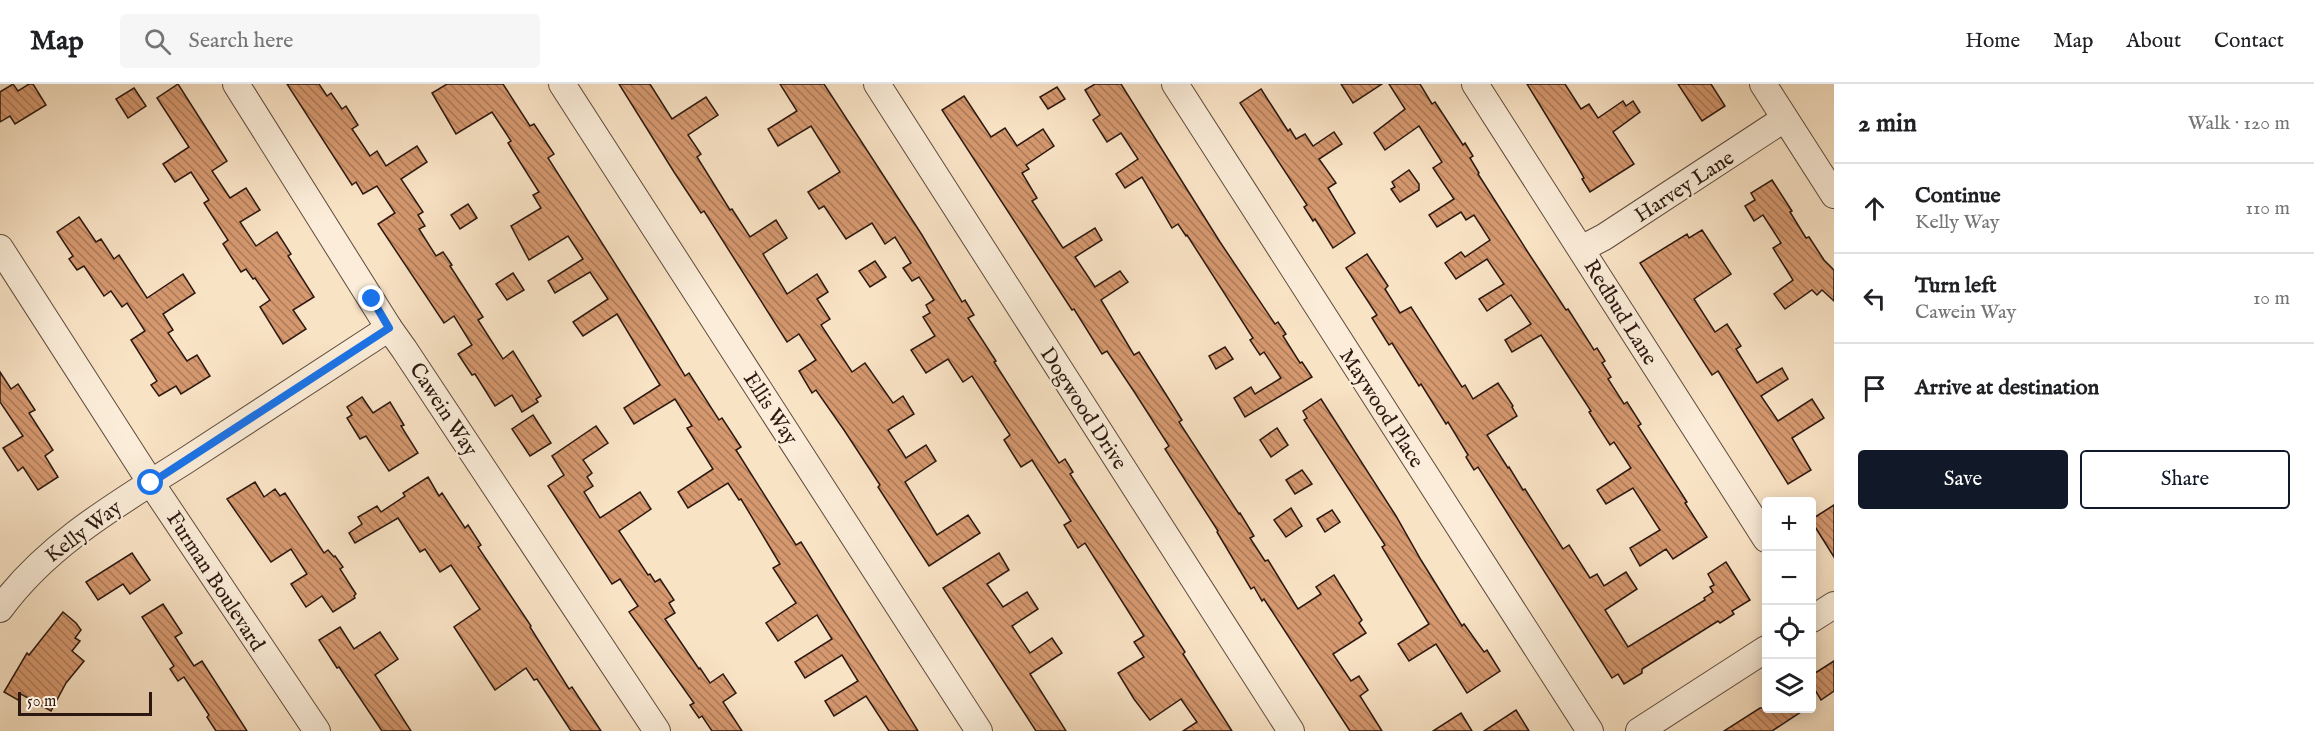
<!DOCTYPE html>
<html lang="en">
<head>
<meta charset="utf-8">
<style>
  body { margin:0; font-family:"IM FELL English",serif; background:#f6f6f6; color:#202124 }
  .controls { position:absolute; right:18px; bottom:18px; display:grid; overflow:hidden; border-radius:6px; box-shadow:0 3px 15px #0003 }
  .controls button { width:54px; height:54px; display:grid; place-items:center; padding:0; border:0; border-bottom:2px solid #e0e0e0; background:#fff; color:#202124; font:30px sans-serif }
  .scale { position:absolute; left:18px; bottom:15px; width:134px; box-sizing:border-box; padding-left:6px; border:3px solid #2c1810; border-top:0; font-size:16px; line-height:21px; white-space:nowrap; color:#2c1810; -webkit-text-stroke:4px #fbedd9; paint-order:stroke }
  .stop { position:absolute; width:18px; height:18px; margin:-14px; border:4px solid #1a73e8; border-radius:50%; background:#fff }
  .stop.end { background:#1a73e8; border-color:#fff; box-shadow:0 2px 6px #0008 }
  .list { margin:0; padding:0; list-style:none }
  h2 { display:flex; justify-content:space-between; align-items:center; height:78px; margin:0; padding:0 24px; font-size:26px }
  h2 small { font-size:20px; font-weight:400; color:#757577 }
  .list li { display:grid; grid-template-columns:39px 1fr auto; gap:18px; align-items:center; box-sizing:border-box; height:90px; padding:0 24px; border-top:2px solid #e0e0e0 }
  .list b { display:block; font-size:22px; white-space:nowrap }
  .list p { margin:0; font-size:20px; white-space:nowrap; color:#757577 }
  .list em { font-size:20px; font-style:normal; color:#757577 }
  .actions { display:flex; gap:12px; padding:18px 24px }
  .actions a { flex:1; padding:14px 0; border:2px solid #111827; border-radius:6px; text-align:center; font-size:21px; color:#111827 }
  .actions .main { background:#111827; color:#fff }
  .icon { flex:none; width:33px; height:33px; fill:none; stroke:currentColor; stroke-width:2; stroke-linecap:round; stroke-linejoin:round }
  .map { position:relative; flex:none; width:1834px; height:647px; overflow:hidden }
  header { display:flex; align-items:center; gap:36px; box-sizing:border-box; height:84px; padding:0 30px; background:#fff; border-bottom:2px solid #e0e0e0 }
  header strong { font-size:28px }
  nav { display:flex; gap:33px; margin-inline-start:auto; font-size:21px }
  .search { width:420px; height:54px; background:#f6f6f6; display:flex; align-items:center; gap:15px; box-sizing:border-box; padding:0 21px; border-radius:6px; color:#757577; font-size:22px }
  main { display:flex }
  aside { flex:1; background:#fff }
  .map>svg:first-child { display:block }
  .building { fill:url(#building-back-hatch); stroke:#2c1810; stroke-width:1.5 }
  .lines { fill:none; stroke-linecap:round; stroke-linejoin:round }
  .minor-casing { stroke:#5f4b3d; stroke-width:28 }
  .minor { stroke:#fbedd9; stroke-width:26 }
  .route { stroke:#1a73e8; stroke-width:8 }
  .labels { text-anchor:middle; stroke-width:4.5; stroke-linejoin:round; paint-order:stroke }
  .street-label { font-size:21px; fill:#2c1810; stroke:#fbedd9 }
</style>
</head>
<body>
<header>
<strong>Map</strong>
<div class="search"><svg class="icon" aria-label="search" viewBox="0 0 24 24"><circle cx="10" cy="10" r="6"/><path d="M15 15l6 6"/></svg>Search here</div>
<nav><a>Home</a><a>Map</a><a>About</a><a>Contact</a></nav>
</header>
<main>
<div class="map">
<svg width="1834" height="647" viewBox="0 0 1834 647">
  <defs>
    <pattern id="building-back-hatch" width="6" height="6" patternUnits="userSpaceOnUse" patternTransform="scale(1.5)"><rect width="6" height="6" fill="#d5986f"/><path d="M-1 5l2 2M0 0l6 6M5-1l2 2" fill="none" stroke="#ad7b5a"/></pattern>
  </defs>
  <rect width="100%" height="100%" fill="#f9e3c5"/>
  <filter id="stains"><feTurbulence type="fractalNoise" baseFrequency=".00333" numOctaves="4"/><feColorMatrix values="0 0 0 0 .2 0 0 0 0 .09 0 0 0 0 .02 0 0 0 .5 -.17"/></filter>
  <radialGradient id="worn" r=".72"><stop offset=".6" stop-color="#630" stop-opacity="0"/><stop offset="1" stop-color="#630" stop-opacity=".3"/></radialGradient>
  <!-- building -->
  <g class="building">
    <path d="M13,0L18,7L29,0H33L46,21L15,40L10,32L0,38V8Z"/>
    <path d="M178,0L227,77L212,87L230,114L246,104L260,126L240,138L256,162L277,148L291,170L288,172L314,213L293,226L306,245L283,260L260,223L270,216L255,194L253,195L246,185L241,188L223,160L228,156L204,119L209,116L191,88L175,98L163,80L189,63L157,14Z"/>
    <path d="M287,0H319L327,12L331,9L342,25L346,22L358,41L352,45L370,72L377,67L386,82L417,62L427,78L401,95L423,128L418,131L425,142L419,145L436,172L443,168L452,181L450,182L483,233L478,236L503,275L513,267L541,312L536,315L538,318L522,328L512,311L495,322L475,290L472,291L458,270L472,261L454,232L444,239L378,140L395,129L377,102L363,110L356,98L352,101Z"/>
    <path d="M447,0H503L530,42L534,40L554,70L548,74L654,241L685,292L689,289L719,336L722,334L741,363L736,366L796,461L801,458L918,647H889L866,612L834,632L825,617L858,597L842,571L805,594L795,578L832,555L817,531L778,557L766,539L796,519L773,484L780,480L741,415L739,416L728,399L688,424L678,408L713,385L687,344L692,342L675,315L634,340L624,324L660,301L617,230L583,252L573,238L608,215L590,188L555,209L548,197L583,175L568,152L529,176L511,142L541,124L533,111L539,108L508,59L511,57L492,28L456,50L432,9Z"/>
    <path d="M619,0H650L672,35L706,13L718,31L688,51L701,70L697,73L730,126L732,125L750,153L776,136L787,154L763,170L787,210L817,190L828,208L817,215L830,235L821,241L852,288L865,279L893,319L903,312L914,330L888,346L906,374L926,361L936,377L905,398L937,451L968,431L980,449L929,482L878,403L880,401L844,346L816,306L812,309L799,287L816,276L799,250L787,258L704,127L701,129L674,88Z"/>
    <path d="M780,0H824L922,151L962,218L965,216L974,231L968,234L996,277L994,278L1059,379L1065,375L1073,388L1070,390L1185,568L1183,570L1232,647H1183L1197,638L1181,615L1150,636L1134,615L1118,589L1144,573L1134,558L1144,552L1085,459L1078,464L1064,441L1071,437L1032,376L1021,383L1004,356L1010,351L972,292L963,298L948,275L926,289L911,266L935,252L923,233L930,229L926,221L934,216L919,193L912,197L903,184L911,179L895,153L885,160L872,139L846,155L824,122L819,125L808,108L840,88L811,42L778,62L768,45L797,27Z"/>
    <path d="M1095,0H1121L1220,158L1275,240L1278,238L1286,250L1283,252L1300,279L1302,278L1312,293L1245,333L1234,314L1251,303L1255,310L1281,294L1264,268L1260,271L1250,256L1253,254L1187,151L1186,152L1178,140L1172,144L1142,93L1125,104L1116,90L1138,75L1121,49L1107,58L1093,36L1100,31L1085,6Z"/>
    <path d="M1341,0H1382L1353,19Z"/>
    <path d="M1389,0H1420L1432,20L1435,18L1463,61L1465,59L1473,72L1470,74L1479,89L1478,90L1531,173L1566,226L1568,225L1594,266L1597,264L1605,277L1602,279L1611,293L1608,295L1624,320L1627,318L1641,340L1638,342L1687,418L1685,419L1707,453L1673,475L1666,465L1640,482L1630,464L1660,446L1633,404L1606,420L1597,406L1631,384L1614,358L1610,361L1589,328L1591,327L1541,251L1512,268L1505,256L1531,240L1511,211L1487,227L1479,215L1504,200L1487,175L1456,195L1445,179L1461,168L1465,173L1490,156L1474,131L1466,136L1461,128L1437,143L1429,131L1454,115L1433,84L1442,78L1419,42L1385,66L1374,49L1405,25Z"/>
    <path d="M1527,0H1565L1581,25L1589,20L1598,34L1623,17L1626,22L1633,17L1640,28L1613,48L1634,80L1590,108L1582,95L1584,94L1576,80Z"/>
    <path d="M1678,0H1711L1725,22L1702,37Z"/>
    <path d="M1057,3L1065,15L1048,25L1040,13Z"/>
    <path d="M134,4L146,22L128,34L116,15Z"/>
    <path d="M1261,5L1288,47L1290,45L1296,55L1305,50L1313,62L1334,48L1342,60L1319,75L1336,99L1328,104L1355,149L1333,164L1315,135L1313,137L1304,123L1307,121L1240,19Z"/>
    <path d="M964,12L991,53L1005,44L1017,62L1043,45L1054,62L1026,81L1029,85L1022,89L1037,114L1032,117L1063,164L1095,144L1102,156L1075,173L1095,203L1120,187L1128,198L1101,216L1134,271L1139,268L1165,309L1182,336L1179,338L1239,430L1240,429L1254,452L1250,454L1265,477L1268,476L1298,525L1321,510L1316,503L1334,491L1362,536L1359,539L1366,549L1333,570L1351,597L1359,592L1368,606L1360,612L1382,647H1350L1264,515L1262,517L1254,503L1251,505L1217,448L1218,447L1165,365L1169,362L1135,309L1107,267L1102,270L1074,225L1072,226L942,26Z"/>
    <path d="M1409,86L1419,100V106L1400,118L1391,105L1395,103L1392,98Z"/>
    <path d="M1772,96L1792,127L1790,128L1806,154L1809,153L1824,176L1834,186V217L1822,206L1817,211L1812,206L1785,225L1774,210L1793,196L1773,164L1781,159L1763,131L1754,137L1745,122L1755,116L1751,109Z"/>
    <path d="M468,120L477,134L460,145L451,131Z"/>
    <path d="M79,133L96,158L101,155L114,175L119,171L147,214L183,190L195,209L163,230L173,246L168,249L187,277L197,271L210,292L181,310L176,302L159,312L151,301L157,297L131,256L145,247L127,219L122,223L111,207L104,212L84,182L77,186L69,175L73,172L57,148Z"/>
    <path d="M1702,146L1731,190L1694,215L1715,248L1727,240L1741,262L1736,265L1757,299L1782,284L1788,295L1761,312L1778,337L1812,315L1824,334L1792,354L1811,386L1788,400L1718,287L1712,291L1640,179L1687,150L1689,154Z"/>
    <path d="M1367,170L1388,202L1385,205L1400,229L1411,223L1462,303L1465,301L1473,315L1498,299L1513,322L1512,323L1517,332L1487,351L1508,384L1509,383L1523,406L1525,405L1563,465L1569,461L1590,494L1597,490L1604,502L1626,488L1637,505L1605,526L1628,563L1705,516L1704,514L1713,508L1710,503L1714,501L1708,490L1726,478L1750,516L1732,527L1734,530L1720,539L1718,537L1642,585V589L1624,600L1618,590L1612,594L1478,383L1474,386L1466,373L1468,371L1448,338L1446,340L1421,300L1419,302L1392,259L1389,261L1372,234L1377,231L1346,184Z"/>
    <path d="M875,177L886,193L870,203L859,187Z"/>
    <path d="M513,189L524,206L507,216L496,200Z"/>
    <path d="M1225,263L1233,275L1216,285L1209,272Z"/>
    <path d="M0,288L11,305L18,300L35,326L29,329L53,366L45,372L58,393L38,406L23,383L18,387L3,364L23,352L0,318Z"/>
    <path d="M362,313L373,329L390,318L404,341L401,342L418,369L389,387L366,352L360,355L347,334L352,331L347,323Z"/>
    <path d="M1321,315L1396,432L1421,476L1462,542L1464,540L1484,568L1487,566L1500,587L1467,609L1436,560L1409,577L1398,560L1429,540L1382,463L1385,461L1304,336L1307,334L1303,327Z"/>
    <path d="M533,331L551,359L530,372L512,345Z"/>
    <path d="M596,342L608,359L583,376L592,389L587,393L593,402L584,408L600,434L640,408L651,425L619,447L648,491L650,490L655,498L660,495L674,516L669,519L675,529L665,535L699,585L700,584L710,599L723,590L736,609L723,618L742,647H712L702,632L699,634L690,621L694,619L629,528L638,522L620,495L612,500L548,402L564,391L552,372Z"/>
    <path d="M1277,344L1288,361L1271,373L1260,356Z"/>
    <path d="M1302,386L1312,400L1295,410L1286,396Z"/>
    <path d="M428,393L439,412L442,409L465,444L468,441L481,461L478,463L531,542L530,543L569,605L572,603L601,647H571L537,595L534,596L526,584L495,606L454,543L480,525L451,481L440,488L425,465L420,468L398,434L355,459L349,449L362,440L358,433L377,422L381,428L405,412L403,409Z"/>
    <path d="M255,398L264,413L275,405L280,412L285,409L324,469L328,466L334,473L335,472L343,483L340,485L356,510L354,512L355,514L333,528L322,512L306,523L291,500L307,490L291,465L271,478L227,415Z"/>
    <path d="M1834,421V473L1812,438V435Z"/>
    <path d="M1291,424L1302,442L1286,453L1274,436Z"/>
    <path d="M1332,426L1340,438L1325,448L1317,435Z"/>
    <path d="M132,469L150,496L130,510L123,500L98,516L86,498Z"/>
    <path d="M999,469L1009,486L987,500L1003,523L1027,508L1038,525L1012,542L1030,569L1052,554L1062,569L1030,590L1066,647H1036L943,504Z"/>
    <path d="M163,520L182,549L175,553L194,582L202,577L247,647H216L207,633L209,631L184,593L178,597L170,585L174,582L142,533Z"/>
    <path d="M63,528L76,539L81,546L75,554L80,557L72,567L84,577L66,599L51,627L21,610L18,616L4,608L27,569L29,571Z"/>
    <path d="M340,543L354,565L380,548L398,575L375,591L411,647H382L339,583L337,584L319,556Z"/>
    <path d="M1834,577V607L1821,616L1812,601V591Z"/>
    <path d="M1760,624H1807L1772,647H1724Z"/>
    <path d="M1516,626L1529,647H1484Z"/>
    <path d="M1461,629L1472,647H1433Z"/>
  </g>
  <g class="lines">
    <!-- minor casing -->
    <g class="minor-casing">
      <g id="minor">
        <path d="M236,0L389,244L404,265L657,647"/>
        <path d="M562,0L979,647"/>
        <path d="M877,0L1291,647"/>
        <path d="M1175,0L1590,647"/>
        <path d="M1475,0L1766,455"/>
        <path d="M1763,0L1834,111"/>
        <path d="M0,164L151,399L317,647"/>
        <path d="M1581,165L1604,153L1784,35"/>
        <path d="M0,525C47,460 119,419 185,377C253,333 321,289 389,244"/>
        <path d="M1812,535L1834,521"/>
        <path d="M1639,647L1766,565"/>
      </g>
    </g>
    <!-- minor -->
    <use href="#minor" class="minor"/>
  </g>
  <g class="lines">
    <!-- route -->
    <path class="route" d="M151,399L389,244L372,215"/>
  </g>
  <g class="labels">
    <!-- street labels -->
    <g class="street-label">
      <text transform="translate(1684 102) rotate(-33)" y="7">Harvey Lane</text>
      <text transform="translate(1621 228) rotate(58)" y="7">Redbud Lane</text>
      <text transform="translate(771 324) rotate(57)" y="7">Ellis Way</text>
      <text transform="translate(1084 324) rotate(57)" y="7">Dogwood Drive</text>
      <text transform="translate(1382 324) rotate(57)" y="7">Maywood Place</text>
      <text transform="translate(444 325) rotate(57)" y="7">Cawein Way</text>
      <text transform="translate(83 447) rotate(-37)" y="7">Kelly Way</text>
      <text transform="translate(216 497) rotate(57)" y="7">Furman Boulevard</text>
    </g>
  </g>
  <rect width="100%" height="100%" filter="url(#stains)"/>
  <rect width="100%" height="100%" fill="url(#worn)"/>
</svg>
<div class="controls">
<button>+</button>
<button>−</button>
<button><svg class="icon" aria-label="locate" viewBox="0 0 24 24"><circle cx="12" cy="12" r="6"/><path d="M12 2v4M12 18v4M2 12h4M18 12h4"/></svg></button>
<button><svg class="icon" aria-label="layers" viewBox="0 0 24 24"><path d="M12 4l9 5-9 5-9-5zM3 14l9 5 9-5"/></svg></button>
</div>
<div class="scale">50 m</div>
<div class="stop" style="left:151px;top:399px"></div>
<div class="stop end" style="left:372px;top:215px"></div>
</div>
<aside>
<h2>2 min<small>Walk · 120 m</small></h2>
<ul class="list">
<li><svg class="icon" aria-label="ahead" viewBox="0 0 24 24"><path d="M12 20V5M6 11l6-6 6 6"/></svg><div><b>Continue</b><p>Kelly Way</p></div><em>110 m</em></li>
<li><svg class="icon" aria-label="left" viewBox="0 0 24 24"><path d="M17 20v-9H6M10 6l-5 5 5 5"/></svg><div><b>Turn left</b><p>Cawein Way</p></div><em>10 m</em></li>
<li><svg class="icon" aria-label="arrive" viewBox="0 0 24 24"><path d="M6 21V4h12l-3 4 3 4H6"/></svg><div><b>Arrive at destination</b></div></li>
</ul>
<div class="actions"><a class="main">Save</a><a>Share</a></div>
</aside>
</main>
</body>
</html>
